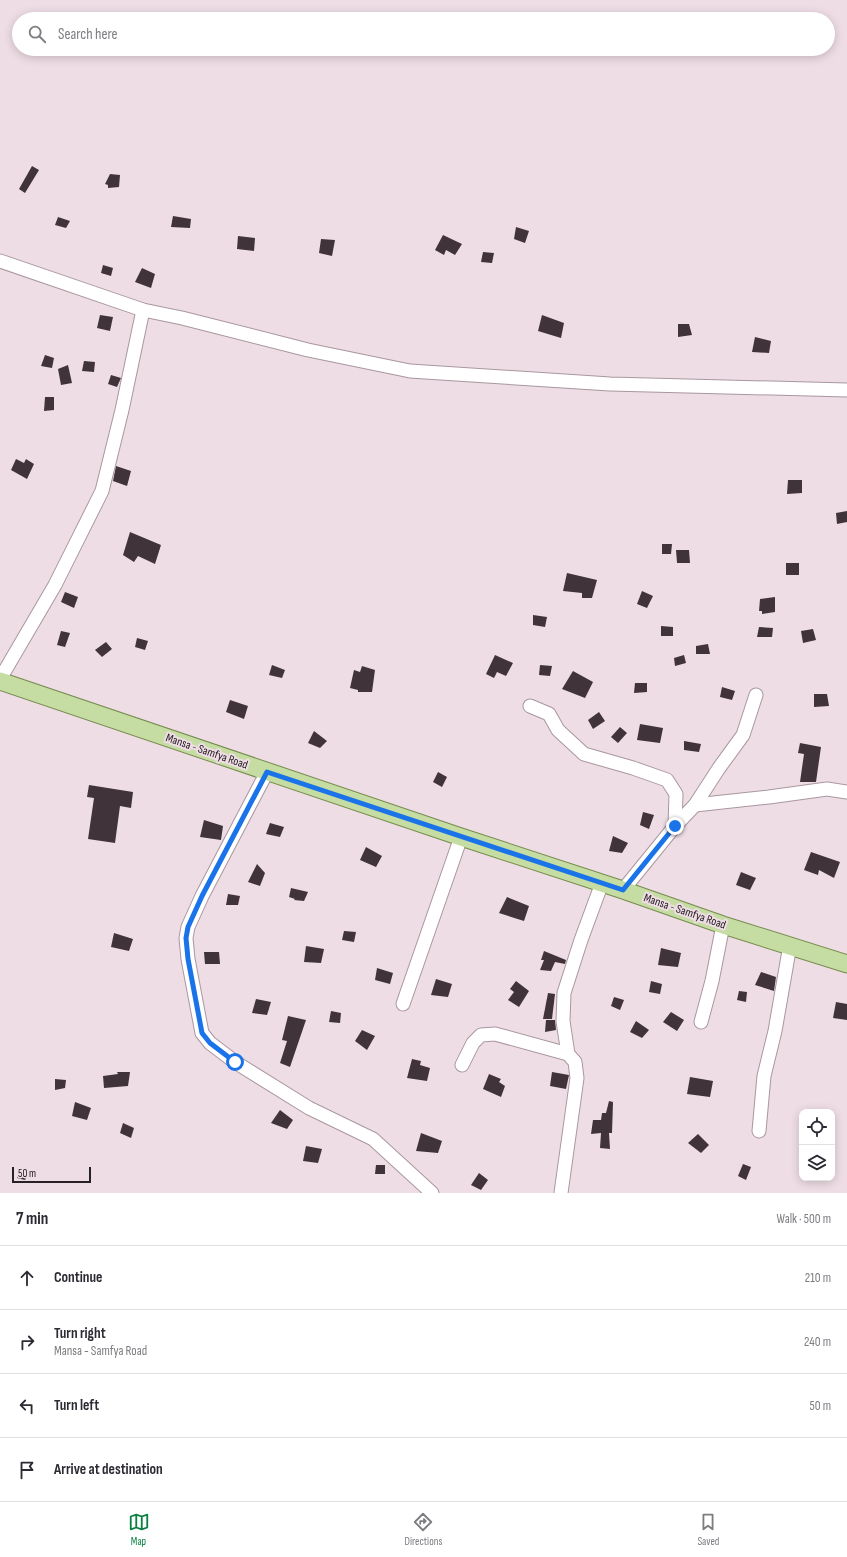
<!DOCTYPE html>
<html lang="en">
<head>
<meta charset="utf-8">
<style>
  body { margin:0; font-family:"Sofia Sans Condensed",sans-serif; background:#f7f7f7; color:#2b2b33 }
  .controls { position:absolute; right:12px; bottom:12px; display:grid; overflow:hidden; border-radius:8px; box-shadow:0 2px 10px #0003 }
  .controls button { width:36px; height:36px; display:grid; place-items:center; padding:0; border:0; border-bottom:1px solid #e1e1e2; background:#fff; color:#2b2b33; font:20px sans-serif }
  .scale { position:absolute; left:12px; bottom:10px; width:79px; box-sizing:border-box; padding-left:4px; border:2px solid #272124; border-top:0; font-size:11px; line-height:14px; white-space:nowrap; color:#272124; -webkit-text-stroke:3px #efdde5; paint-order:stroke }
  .stop { position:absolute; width:12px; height:12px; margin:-9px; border:3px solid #1a73e8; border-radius:50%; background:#fff }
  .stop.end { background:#1a73e8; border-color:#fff; box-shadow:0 1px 4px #0008 }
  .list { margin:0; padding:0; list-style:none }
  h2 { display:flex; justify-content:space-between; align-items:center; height:52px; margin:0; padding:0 16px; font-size:17px }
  h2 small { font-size:13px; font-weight:400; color:#7c7c81 }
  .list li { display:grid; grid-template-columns:26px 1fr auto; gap:12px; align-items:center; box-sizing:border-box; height:64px; padding:0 16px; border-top:1px solid #e1e1e2 }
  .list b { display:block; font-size:15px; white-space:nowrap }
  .list p { margin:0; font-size:13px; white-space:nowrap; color:#7c7c81 }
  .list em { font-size:13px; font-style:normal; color:#7c7c81 }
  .icon { flex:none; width:22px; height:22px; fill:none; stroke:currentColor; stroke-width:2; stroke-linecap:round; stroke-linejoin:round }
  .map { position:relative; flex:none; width:847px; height:1193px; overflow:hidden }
  .search { position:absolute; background:#fff; box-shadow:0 2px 10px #0003; left:12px; right:12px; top:12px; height:44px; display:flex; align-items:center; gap:10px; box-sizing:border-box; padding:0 14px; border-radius:22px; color:#7c7c81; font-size:15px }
  .sheet { height:308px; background:#fff }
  nav { display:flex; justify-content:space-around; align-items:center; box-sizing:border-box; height:56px; border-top:1px solid #e1e1e2; background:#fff; font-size:11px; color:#7c7c81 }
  nav a { display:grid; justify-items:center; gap:2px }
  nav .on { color:#0b8043 }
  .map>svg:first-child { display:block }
  .building { fill:#41333a }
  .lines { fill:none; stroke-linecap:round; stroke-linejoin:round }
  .minor-casing { stroke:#a9979f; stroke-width:15 }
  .major-casing { stroke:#758b4e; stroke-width:19 }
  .minor { stroke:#fff; stroke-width:13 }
  .major { stroke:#c5dca2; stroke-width:17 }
  .route { stroke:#1a73e8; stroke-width:5 }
  .labels { text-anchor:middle; stroke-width:4; stroke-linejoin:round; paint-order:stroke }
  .street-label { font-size:12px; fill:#272124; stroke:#efdde5 }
</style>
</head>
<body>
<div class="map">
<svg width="847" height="1193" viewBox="0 0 847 1193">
  <rect width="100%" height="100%" fill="#efdde5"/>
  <!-- building -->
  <g class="building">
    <path d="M32,166L39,170L25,193L19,189Z"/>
    <path d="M110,174L120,175L119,187L108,188V185L105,184Z"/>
    <path d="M173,216L191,219L190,228L171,227Z"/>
    <path d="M58,217L70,221L66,228L55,225Z"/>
    <path d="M516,227L529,231L525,243L514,239Z"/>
    <path d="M443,235L462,244L455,255L446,250L444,255L435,250Z"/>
    <path d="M238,236L255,238L254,251L237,249Z"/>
    <path d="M321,239L335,240L332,256L319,253Z"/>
    <path d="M483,252L494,253L492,263L481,262Z"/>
    <path d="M103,265L113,268L111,276L101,273Z"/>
    <path d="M142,268L155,274L151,288L135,282Z"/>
    <path d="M100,315L113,317L110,331L97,328Z"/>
    <path d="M542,315L564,323L561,338L538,331Z"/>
    <path d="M678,324H689L692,335L678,337Z"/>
    <path d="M755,337L771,341L769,353L752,352Z"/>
    <path d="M45,355L54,358L52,368L41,366Z"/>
    <path d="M84,361L95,362L94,372L82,371Z"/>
    <path d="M68,365L72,383L61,385L58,369Z"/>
    <path d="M111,375L121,378L117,387L108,384Z"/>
    <path d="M45,397H54V410L44,411Z"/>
    <path d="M16,459L24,463L26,459L34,464L27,479L11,470Z"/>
    <path d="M116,466L131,471L127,486L113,481Z"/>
    <path d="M788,480H802V493L787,494Z"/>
    <path d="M847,511V522L837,524L836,513Z"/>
    <path d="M130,532L161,545L155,564L138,556L134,562L123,555Z"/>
    <path d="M662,544H672L671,554H662Z"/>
    <path d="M676,550H689L690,563H677Z"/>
    <rect x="786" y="563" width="13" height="12"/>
    <path d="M567,573L597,580L592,598H582V593L563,591Z"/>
    <path d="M642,591L653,596L647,608L637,604Z"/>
    <path d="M65,592L78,597L74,608L61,602Z"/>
    <path d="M775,597V612L762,614V611H759L760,599Z"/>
    <path d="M533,615L547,617L545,627L533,625Z"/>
    <path d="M661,626L673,627V636H661Z"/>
    <path d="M759,627L773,628L772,637H757Z"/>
    <path d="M813,629L816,640L803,643L801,631Z"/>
    <path d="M61,631L70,633L65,647L57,645Z"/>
    <path d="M137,638L148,641L145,650L135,647Z"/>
    <path d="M106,642L112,649L102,657L95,650Z"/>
    <path d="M708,644L710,654H696V646Z"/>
    <path d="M495,655L513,663L506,676L497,672L494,678L486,674Z"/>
    <path d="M684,655L686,663L675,666L674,658Z"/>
    <path d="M272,665L285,670L282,678L269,675Z"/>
    <path d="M540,665L552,666L550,676L539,675Z"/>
    <path d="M362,666L375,670L372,692H358V690L350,688L354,670L360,672Z"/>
    <path d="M573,671L593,682L585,698L562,689Z"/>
    <path d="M635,683H647V692L634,693Z"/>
    <path d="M722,687L735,691L732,700L720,697Z"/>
    <path d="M814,694H827L829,706L814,707Z"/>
    <path d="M230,700L248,706L244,719L226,712Z"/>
    <path d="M599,712L605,721L593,729L588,720Z"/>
    <path d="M640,724L663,728L660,743L637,740Z"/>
    <path d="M620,727L627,733L618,743L611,737Z"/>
    <path d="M314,731L327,741L320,748L308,743Z"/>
    <path d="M684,741L701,744L699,752L684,750Z"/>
    <path d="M800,743L821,747L816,782H800L804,754L798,753Z"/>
    <path d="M438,772L447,777L442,787L433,782Z"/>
    <path d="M89,785L133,792L131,808L120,806L115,843L88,839L94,798L87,797Z"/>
    <path d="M643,812L654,815L649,829L640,825Z"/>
    <path d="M204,820L223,826L221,840L200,837Z"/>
    <path d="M270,823L284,827L280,837L266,834Z"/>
    <path d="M613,836L628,843L622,853L609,851Z"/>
    <path d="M366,847L382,856L376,867L360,860Z"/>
    <path d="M811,852L840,862L834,878L819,870L818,875L804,870Z"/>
    <path d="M257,864L265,873L260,886L248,882Z"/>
    <path d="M741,872L756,878L750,890L736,885Z"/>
    <path d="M291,888L308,892L304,901L294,900L295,899L289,897Z"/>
    <path d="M228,894L240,896L238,905H226Z"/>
    <path d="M507,897L529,906L524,921L499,913Z"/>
    <path d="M344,931L356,932L354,942L342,940Z"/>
    <path d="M114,933L133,939L129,951L111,947Z"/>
    <path d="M306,946L324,949L321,963L304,962Z"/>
    <path d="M661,948L681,953L678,967L658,965Z"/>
    <path d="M544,951L566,960L565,964L555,962L551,971L540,970L544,960H541Z"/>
    <path d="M204,952H219L220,964H205Z"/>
    <path d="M377,968L393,973L390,984L375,980Z"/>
    <path d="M761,972L776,977L774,991L755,985Z"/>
    <path d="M436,979L452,984L448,997L431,995Z"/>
    <path d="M516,981L529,991L519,1007L508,1000L514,992L510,989Z"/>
    <path d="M651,981L662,984L660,994L649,992Z"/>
    <path d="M739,991L747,992L746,1002L737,1000Z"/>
    <path d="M548,993L555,994L552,1019H543Z"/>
    <path d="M614,997L624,1000L620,1010L611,1006Z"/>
    <path d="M256,999L271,1002L267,1015L252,1013Z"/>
    <path d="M836,1002L847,1004V1020L833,1018Z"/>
    <path d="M331,1011L341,1013L340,1023L329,1022Z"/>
    <path d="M671,1012L684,1020L677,1031L663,1022Z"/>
    <path d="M288,1016L306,1020L290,1067L280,1063L287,1041L282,1040Z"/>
    <path d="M546,1020H555L556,1030L545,1032Z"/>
    <path d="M636,1021L649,1030L642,1038L630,1032Z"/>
    <path d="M362,1030L375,1036L367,1050L355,1041Z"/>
    <path d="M412,1059L421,1061L420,1065L430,1068L427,1081L407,1078Z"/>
    <path d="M117,1072H130L128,1086L104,1088L103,1076L118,1074Z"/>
    <path d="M552,1072L569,1075L566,1089L550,1086Z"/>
    <path d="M489,1074L501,1079L499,1082L505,1086L501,1097L483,1089Z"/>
    <path d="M690,1077L713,1081L710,1097L687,1094Z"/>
    <path d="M55,1079L66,1080L65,1088L55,1090Z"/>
    <path d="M609,1101L613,1102L612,1133H609L610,1149L600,1148L601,1133L591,1134L593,1120H601L602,1113H606Z"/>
    <path d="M75,1102L91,1108L87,1120L72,1116Z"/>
    <path d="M280,1110L293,1120L287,1129L271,1123Z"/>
    <path d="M123,1123L134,1128L131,1138L120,1133Z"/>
    <path d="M421,1133L442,1141L438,1153L416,1151Z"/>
    <path d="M698,1134L709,1145L701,1153L688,1143Z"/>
    <path d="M306,1146L322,1149L318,1163L303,1161Z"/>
    <path d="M743,1164L751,1167L746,1180L738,1176Z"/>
    <path d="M376,1165H385V1174H375Z"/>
    <path d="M19,1169L29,1172L25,1180L17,1178Z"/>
    <path d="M479,1173L488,1180L481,1190L471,1185Z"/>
  </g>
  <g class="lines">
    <!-- minor casing -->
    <g class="minor-casing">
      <g id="minor">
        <path d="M0,261L143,310L182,318L308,350L410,371L610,384L847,390"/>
        <path d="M0,679L55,585L102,491L122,410L143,310"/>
        <path d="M530,706L549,714L558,730L584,754L633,768L667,780L676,794L675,826"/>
        <path d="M267,772L202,896L188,927L186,938L188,959L202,1033L210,1043L235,1062L309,1108L373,1139L432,1193"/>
        <path d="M695,805L769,797L827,789L847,792"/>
        <path d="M623,890L675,826L695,805L719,768L743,735L756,695"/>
        <path d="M403,1004L461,837"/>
        <path d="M701,1022L712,981L723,925"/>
        <path d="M462,1065L473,1043L481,1035L495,1034L568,1054"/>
        <path d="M759,1131L764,1076L775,1031L790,945"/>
        <path d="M561,1193L577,1078L575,1062L568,1054L563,1021L564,993L581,940L602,883"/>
      </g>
    </g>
    <!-- major casing -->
    <g class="major-casing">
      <path id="major" d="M0,681L461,837L623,890L723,925L847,964"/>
    </g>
    <!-- minor -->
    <use href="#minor" class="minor"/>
    <!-- major -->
    <use href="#major" class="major"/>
  </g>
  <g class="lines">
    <!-- route -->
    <path class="route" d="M235,1062L210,1043L202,1033L188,959L186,938L188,927L202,896L267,772L623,890L675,826"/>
  </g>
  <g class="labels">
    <!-- street labels -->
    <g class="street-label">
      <text transform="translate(207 751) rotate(19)" y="4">Mansa - Samfya Road</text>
      <text transform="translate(685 911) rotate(19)" y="4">Mansa - Samfya Road</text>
    </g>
  </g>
</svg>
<div class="controls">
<button><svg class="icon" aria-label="locate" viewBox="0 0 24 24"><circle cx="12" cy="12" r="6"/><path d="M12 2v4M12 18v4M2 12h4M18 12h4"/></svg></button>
<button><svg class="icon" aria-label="layers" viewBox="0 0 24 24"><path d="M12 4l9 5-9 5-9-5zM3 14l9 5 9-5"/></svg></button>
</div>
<div class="scale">50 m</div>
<div class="stop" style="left:235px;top:1062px"></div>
<div class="stop end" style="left:675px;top:826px"></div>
<div class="search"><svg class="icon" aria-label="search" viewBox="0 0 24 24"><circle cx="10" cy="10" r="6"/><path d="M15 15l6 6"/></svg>Search here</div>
</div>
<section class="sheet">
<h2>7 min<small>Walk · 500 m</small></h2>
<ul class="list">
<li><svg class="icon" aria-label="ahead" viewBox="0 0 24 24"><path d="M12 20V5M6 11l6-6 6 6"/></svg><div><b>Continue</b></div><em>210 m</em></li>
<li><svg class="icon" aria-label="right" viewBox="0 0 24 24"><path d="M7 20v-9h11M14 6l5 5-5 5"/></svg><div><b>Turn right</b><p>Mansa - Samfya Road</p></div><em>240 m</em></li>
<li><svg class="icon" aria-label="left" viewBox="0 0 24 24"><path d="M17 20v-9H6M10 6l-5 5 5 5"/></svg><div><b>Turn left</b></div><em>50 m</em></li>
<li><svg class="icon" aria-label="arrive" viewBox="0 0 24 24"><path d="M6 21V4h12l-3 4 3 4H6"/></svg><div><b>Arrive at destination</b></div></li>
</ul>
</section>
<nav>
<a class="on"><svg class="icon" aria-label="map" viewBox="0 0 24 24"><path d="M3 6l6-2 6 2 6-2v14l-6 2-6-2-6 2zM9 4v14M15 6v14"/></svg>Map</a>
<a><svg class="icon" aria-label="directions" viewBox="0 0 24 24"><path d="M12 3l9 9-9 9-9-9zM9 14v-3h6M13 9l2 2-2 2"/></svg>Directions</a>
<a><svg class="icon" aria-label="saved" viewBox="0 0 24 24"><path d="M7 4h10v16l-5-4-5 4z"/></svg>Saved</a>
</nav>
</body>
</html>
